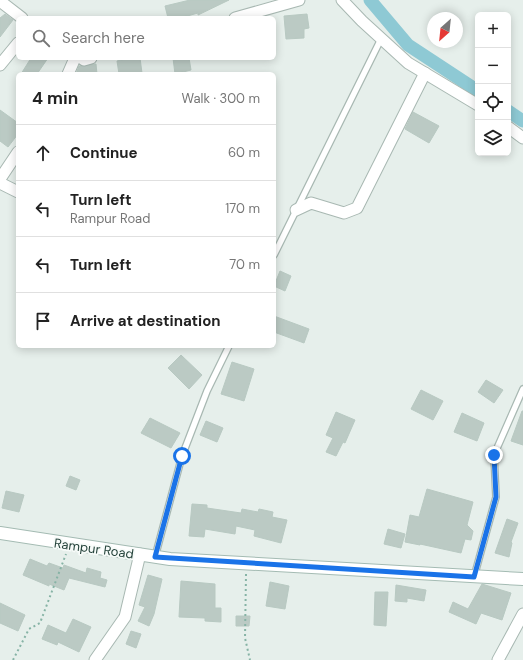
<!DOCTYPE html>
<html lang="en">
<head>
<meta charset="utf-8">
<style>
  body { margin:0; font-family:"DM Sans",sans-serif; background:#f6f6f6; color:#222 }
  .controls { position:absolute; right:12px; top:12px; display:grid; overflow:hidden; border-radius:6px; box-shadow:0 2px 10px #0003 }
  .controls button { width:36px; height:36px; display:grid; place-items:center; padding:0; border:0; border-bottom:1px solid #e0e0e0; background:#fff; color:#222; font:20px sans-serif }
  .compass { position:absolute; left:427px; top:12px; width:36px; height:36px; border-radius:50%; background:#fff; box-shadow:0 2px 10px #0003; rotate:207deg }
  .stop { position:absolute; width:12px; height:12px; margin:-9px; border:3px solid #1a73e8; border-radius:50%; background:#fff }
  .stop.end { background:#1a73e8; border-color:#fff; box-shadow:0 1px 4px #0008 }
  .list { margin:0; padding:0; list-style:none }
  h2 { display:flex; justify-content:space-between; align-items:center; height:52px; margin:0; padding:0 16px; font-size:17px }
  h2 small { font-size:13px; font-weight:400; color:#767676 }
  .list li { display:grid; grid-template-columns:26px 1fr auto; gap:12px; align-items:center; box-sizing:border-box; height:56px; padding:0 16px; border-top:1px solid #e0e0e0 }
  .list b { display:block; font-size:15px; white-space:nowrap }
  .list p { margin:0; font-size:13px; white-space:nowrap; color:#767676 }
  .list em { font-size:13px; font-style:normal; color:#767676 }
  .icon { flex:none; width:22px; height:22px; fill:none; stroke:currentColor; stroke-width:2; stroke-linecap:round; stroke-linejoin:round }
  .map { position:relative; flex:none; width:523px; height:660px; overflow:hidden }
  .search { position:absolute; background:#fff; box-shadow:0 2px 10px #0003; left:16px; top:16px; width:260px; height:44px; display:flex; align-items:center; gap:10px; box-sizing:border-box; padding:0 14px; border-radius:6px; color:#767676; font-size:15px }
  .panel { position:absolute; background:#fff; box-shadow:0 2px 10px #0003; left:16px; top:72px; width:260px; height:276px; border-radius:6px }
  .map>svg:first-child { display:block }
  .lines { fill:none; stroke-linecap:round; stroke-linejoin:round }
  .canal { stroke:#8ec9d4; stroke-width:13 }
  .building { fill:#bbcac4; stroke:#b8c9c2 }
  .lane-casing { stroke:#a8b8b2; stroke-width:8 }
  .street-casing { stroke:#a8b8b2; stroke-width:13 }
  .secondary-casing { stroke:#a4bbb3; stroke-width:14 }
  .path { stroke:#86b3a5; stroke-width:2; stroke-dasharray:2 3; stroke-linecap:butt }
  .lane { stroke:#fff; stroke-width:5.5 }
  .street { stroke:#fff; stroke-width:11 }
  .secondary { stroke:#fff; stroke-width:12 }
  .route { stroke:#1a73e8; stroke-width:5 }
  .labels { text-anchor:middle; stroke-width:3.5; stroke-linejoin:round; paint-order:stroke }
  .street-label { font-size:13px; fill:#24423a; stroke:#f7fbf9 }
</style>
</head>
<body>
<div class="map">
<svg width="523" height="660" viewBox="0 0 523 660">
  <rect width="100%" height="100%" fill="#e6efeb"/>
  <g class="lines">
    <!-- canal -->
    <g class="canal">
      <path d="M370,0L408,45L478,91"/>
      <path d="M508,111L523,121"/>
    </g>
  </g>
  <!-- building -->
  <g class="building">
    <path d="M190,0H229L198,15V13L180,18H168L165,6Z"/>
    <path d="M5,14L13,20L0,37V18Z"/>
    <path d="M307,14L309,28L304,29V38L286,39L284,16Z"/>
    <path d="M31,58H48L37,74H21Z"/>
    <path d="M129,58H140L142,73L119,74L117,61Z"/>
    <path d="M173,58H189L191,70L175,74Z"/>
    <path d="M96,64L97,74H76L79,66Z"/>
    <path d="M0,110L18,123V134L8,147L0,141Z"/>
    <path d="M413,112L439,126L429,143L405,129Z"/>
    <path d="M280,271L291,276L285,291L274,286Z"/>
    <path d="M274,316L309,329L304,343L274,332Z"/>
    <path d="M181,355L202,375L189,389L168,368Z"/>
    <path d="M232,362L254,369L244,401L221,394Z"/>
    <path d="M486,380L503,390L494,403L478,392Z"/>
    <path d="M421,390L443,401L433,420L411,409Z"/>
    <path d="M522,411H523V445L511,441Z"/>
    <path d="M336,412L355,420L345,443L343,442L336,456L326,452L333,438L326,435Z"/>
    <path d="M462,413L484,423L477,441L454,432Z"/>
    <path d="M150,418L180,433L171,448L141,433Z"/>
    <path d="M206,421L223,428L217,442L200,435Z"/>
    <path d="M70,476L80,480L76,490L66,486Z"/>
    <path d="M427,489L473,502L467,525L473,531L471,540L465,539L461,553L420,544V545L405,542L410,515L419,517Z"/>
    <path d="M6,491L24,495L19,512L2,508Z"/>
    <path d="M192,504L207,505V508L241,513L242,509L258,512L259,509L273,512L272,517L287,520L281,543L254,536L255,530L236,526L235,534L205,529L204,537L189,536Z"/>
    <path d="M507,519L518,523L511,542L512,543L509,557L495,553Z"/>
    <path d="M388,529L405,534L401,548L384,544Z"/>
    <path d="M30,559L47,566L49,563L63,568L64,565L86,573L87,568L101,572L100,578L107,580L105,587L69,578L64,590L49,584V586L23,575Z"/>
    <path d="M148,575L162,579L154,614L149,626L138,621L145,607L139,605Z"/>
    <path d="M181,581L215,584V608H221V622L205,621V618L179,617Z"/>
    <path d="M270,582L289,586L285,609L266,606Z"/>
    <path d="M482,584L511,593L502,620L481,613L476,624L449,612L453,602L468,609Z"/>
    <path d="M396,585L426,590L424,601L407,598V602L395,601Z"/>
    <path d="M375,592H388L386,626L374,625Z"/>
    <path d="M0,603L25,615L18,631L0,623Z"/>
    <path d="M236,616H250L249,626H236Z"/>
    <path d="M73,619L91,627L79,652L58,642L57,645L42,639L48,625L66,633Z"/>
    <path d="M131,631L141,634L136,648L126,644Z"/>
  </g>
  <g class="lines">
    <!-- lane casing -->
    <g class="lane-casing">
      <g id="lane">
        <path d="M274,255L381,39"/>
        <path d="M155,557L182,456L207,391L229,346"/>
        <path d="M474,577L496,497L494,455L523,389"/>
      </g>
    </g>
    <!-- street casing -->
    <g class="street-casing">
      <g id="street">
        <path d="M342,0L362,21L408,63L478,105"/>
        <path d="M0,1L22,18"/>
        <path d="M235,18L299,0"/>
        <path d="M81,58L84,60L91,58"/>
        <path d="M0,65L18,43"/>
        <path d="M68,74L75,58"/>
        <path d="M508,127L523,138"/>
        <path d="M0,179L18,152"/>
        <path d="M0,183L18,192"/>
        <path d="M296,210L311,203L344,213L357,208L425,73"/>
        <path d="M95,660L125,617L140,554"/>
        <path d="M498,660L523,614"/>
      </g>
    </g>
    <!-- secondary casing -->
    <g class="secondary-casing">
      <path id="secondary" d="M0,533L170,559L523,579"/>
    </g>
    <!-- path -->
    <g class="path">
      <path d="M246,574L245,638L250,660"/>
      <path d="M13,660L29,629L40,623L66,554"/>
    </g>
    <!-- lane -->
    <use href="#lane" class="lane"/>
    <!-- street -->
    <use href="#street" class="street"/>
    <!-- secondary -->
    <use href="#secondary" class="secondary"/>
  </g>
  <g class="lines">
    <!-- route -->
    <path class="route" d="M182,456L155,557L474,577L496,497L494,455"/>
  </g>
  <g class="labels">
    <!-- street labels -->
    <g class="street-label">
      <text transform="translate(94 548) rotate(8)" y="5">Rampur Road</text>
    </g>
  </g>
</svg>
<div class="controls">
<button>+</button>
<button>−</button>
<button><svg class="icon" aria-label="locate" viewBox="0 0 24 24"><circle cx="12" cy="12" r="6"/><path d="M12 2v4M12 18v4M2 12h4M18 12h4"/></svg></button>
<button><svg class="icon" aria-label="layers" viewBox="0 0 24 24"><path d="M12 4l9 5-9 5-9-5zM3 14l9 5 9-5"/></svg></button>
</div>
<svg class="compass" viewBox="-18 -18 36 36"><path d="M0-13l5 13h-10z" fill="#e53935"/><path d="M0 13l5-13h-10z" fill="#767676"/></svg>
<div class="stop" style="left:182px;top:456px"></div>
<div class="stop end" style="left:494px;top:455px"></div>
<div class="search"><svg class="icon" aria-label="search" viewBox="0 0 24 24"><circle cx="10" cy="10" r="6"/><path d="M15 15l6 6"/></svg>Search here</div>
<section class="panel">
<h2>4 min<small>Walk · 300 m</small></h2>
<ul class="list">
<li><svg class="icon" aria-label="ahead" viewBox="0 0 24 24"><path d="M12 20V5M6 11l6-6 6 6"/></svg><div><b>Continue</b></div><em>60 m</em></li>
<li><svg class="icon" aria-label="left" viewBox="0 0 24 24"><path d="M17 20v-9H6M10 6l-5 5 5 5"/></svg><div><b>Turn left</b><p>Rampur Road</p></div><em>170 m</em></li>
<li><svg class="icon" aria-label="left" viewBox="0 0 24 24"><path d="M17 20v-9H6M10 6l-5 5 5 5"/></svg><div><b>Turn left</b></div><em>70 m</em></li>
<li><svg class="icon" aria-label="arrive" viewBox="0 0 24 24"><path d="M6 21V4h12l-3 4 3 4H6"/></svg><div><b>Arrive at destination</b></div></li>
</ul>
</section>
</div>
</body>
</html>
